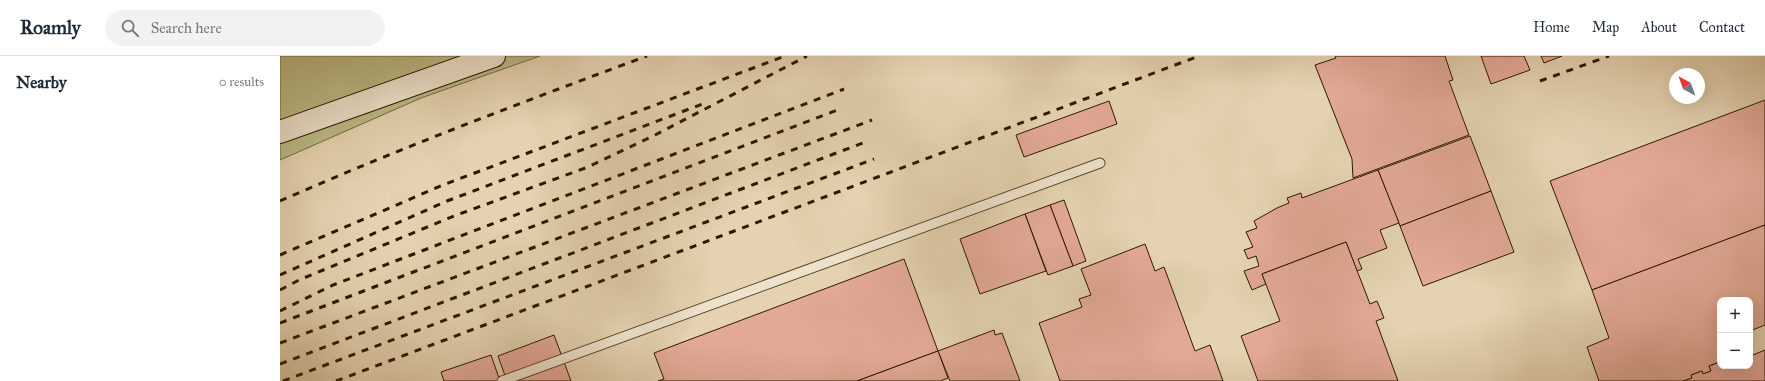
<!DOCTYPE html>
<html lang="en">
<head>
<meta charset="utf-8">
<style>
  body { margin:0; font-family:"IM FELL Great Primer",serif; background:#f2f2f3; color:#1f2937 }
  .controls { position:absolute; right:12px; bottom:12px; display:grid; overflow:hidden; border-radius:8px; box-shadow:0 4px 16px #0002 }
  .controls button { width:36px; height:36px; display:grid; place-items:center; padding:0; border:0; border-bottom:1px solid #e0e1e3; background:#fff; color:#1f2937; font:20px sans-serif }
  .compass { position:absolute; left:1389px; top:12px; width:36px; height:36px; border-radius:50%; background:#fff; box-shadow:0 4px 16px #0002; rotate:319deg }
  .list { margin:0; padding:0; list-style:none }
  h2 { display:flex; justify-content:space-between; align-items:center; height:52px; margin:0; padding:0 16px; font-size:17px }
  h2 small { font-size:13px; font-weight:400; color:#747a83 }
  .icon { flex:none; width:22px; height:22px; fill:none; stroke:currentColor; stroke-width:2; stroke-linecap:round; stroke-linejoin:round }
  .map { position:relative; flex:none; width:1485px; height:325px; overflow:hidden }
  header { display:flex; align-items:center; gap:24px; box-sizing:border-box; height:56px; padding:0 20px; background:#fff; border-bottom:1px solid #e0e1e3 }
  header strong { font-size:19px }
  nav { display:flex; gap:22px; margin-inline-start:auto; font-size:14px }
  .search { width:280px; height:36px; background:#f2f2f3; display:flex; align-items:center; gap:10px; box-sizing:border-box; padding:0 14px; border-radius:22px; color:#747a83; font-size:15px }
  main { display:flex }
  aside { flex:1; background:#fff }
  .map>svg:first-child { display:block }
  .green { fill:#bbba86; stroke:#756943 }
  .building { fill:#e2a996; stroke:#2f1800 }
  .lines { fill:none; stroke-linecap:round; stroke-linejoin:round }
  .lane-casing { stroke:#5c462c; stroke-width:11 }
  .secondary-casing { stroke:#2f1800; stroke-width:24 }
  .lane { stroke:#ede2cc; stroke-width:9 }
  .secondary { stroke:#ede2cc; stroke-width:22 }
  .rail { stroke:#2f1800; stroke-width:3; stroke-dasharray:7 7; stroke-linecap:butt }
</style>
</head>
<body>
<header>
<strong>Roamly</strong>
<div class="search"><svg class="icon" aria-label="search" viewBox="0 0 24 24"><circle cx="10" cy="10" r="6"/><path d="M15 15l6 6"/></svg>Search here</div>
<nav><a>Home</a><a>Map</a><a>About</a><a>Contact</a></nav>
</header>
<main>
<aside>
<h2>Nearby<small>0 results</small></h2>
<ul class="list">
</ul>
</aside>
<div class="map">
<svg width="1485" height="325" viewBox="0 0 1485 325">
  <rect width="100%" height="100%" fill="#e4d2b0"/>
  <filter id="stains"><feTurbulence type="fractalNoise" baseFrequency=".005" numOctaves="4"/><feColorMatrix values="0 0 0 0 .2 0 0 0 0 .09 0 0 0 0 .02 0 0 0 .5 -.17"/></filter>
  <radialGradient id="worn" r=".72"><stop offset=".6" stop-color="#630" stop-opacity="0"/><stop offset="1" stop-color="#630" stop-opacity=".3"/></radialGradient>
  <!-- green -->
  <path class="green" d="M0,0H260L141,42L0,104Z"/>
  <!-- building -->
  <g class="building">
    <path d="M1055,0H1165L1173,24L1169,25L1189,79L1073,122L1072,103L1035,9L1056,2Z"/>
    <path d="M1201,0H1244L1250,14L1211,28Z"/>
    <path d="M1261,0H1282L1264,7Z"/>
    <path d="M1485,44V169L1312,234L1270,125Z"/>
    <path d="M829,45L837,68L744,101L736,79Z"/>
    <path d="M1190,80L1211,135L1120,170L1098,114Z"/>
    <path d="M1098,114L1119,167L1100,174L1107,192L1078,203L1082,213L1077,215L1066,186L982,218L986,228L972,234L964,215L979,210L976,200L968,203L964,194L973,191L966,176L977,172L974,165L997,152L1009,147L1007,142L1021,137L1022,142Z"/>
    <path d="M1211,135L1234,196L1143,230L1120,170Z"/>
    <path d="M784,144L806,205L793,210L770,149Z"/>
    <path d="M770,149L793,210L768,219L745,158Z"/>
    <path d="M745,158L766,215L700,238L680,183Z"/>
    <path d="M1485,169V269L1470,275V244H1440V306L1429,310L1431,315L1423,318L1422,315L1411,319L1412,322L1403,325H1319L1307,291L1329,282L1312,234Z"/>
    <path d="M1066,186L1090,248L1097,245L1104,262L1096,265L1118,325H978L961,280L1000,265L982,218Z"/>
    <path d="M865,188L875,215L884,211L915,295L930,289L943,325H780L759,267L802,251L799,243L811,239L801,213Z"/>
    <path d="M624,203L658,295L577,325H378L384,323L374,297Z"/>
    <path d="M714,274L715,279L722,277L740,325H670L658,295Z"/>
    <path d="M274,279L291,325H227L218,300Z"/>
    <path d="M1472,294L1473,299L1485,294V325H1403L1412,322L1411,319L1422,315L1423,318L1431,315L1429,310L1440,306V310H1470V295Z"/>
    <path d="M658,295L668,322L660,325H577Z"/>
    <path d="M211,299L220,325H164L161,316Z"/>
  </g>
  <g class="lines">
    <!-- lane casing -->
    <g class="lane-casing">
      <path id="lane" d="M222,325L820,107"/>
    </g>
    <!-- secondary casing -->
    <g class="secondary-casing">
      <path id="secondary" d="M0,76L214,0"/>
    </g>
    <!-- lane -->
    <use href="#lane" class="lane"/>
    <!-- secondary -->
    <use href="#secondary" class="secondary"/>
    <!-- rail -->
    <g class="rail">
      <path d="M1260,25L1329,0"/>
      <path d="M0,145C120,92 243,46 367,0"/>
      <path d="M0,199L163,129L505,0"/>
      <path d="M0,219L167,145L425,47"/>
      <path d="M0,234L19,224L174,160L308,111L375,79L527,0"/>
      <path d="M0,255L53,229L564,33"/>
      <path d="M0,267L560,53"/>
      <path d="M0,287L592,64"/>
      <path d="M0,308L588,85"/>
      <path d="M3,325L594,103"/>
      <path d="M56,325L919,0"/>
    </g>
  </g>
  <rect width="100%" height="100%" filter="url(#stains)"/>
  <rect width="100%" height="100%" fill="url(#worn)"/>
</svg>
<div class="controls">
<button>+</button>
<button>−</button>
</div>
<svg class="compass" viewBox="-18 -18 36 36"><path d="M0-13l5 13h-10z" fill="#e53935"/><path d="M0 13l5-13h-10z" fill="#747a83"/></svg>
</div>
</main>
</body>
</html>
